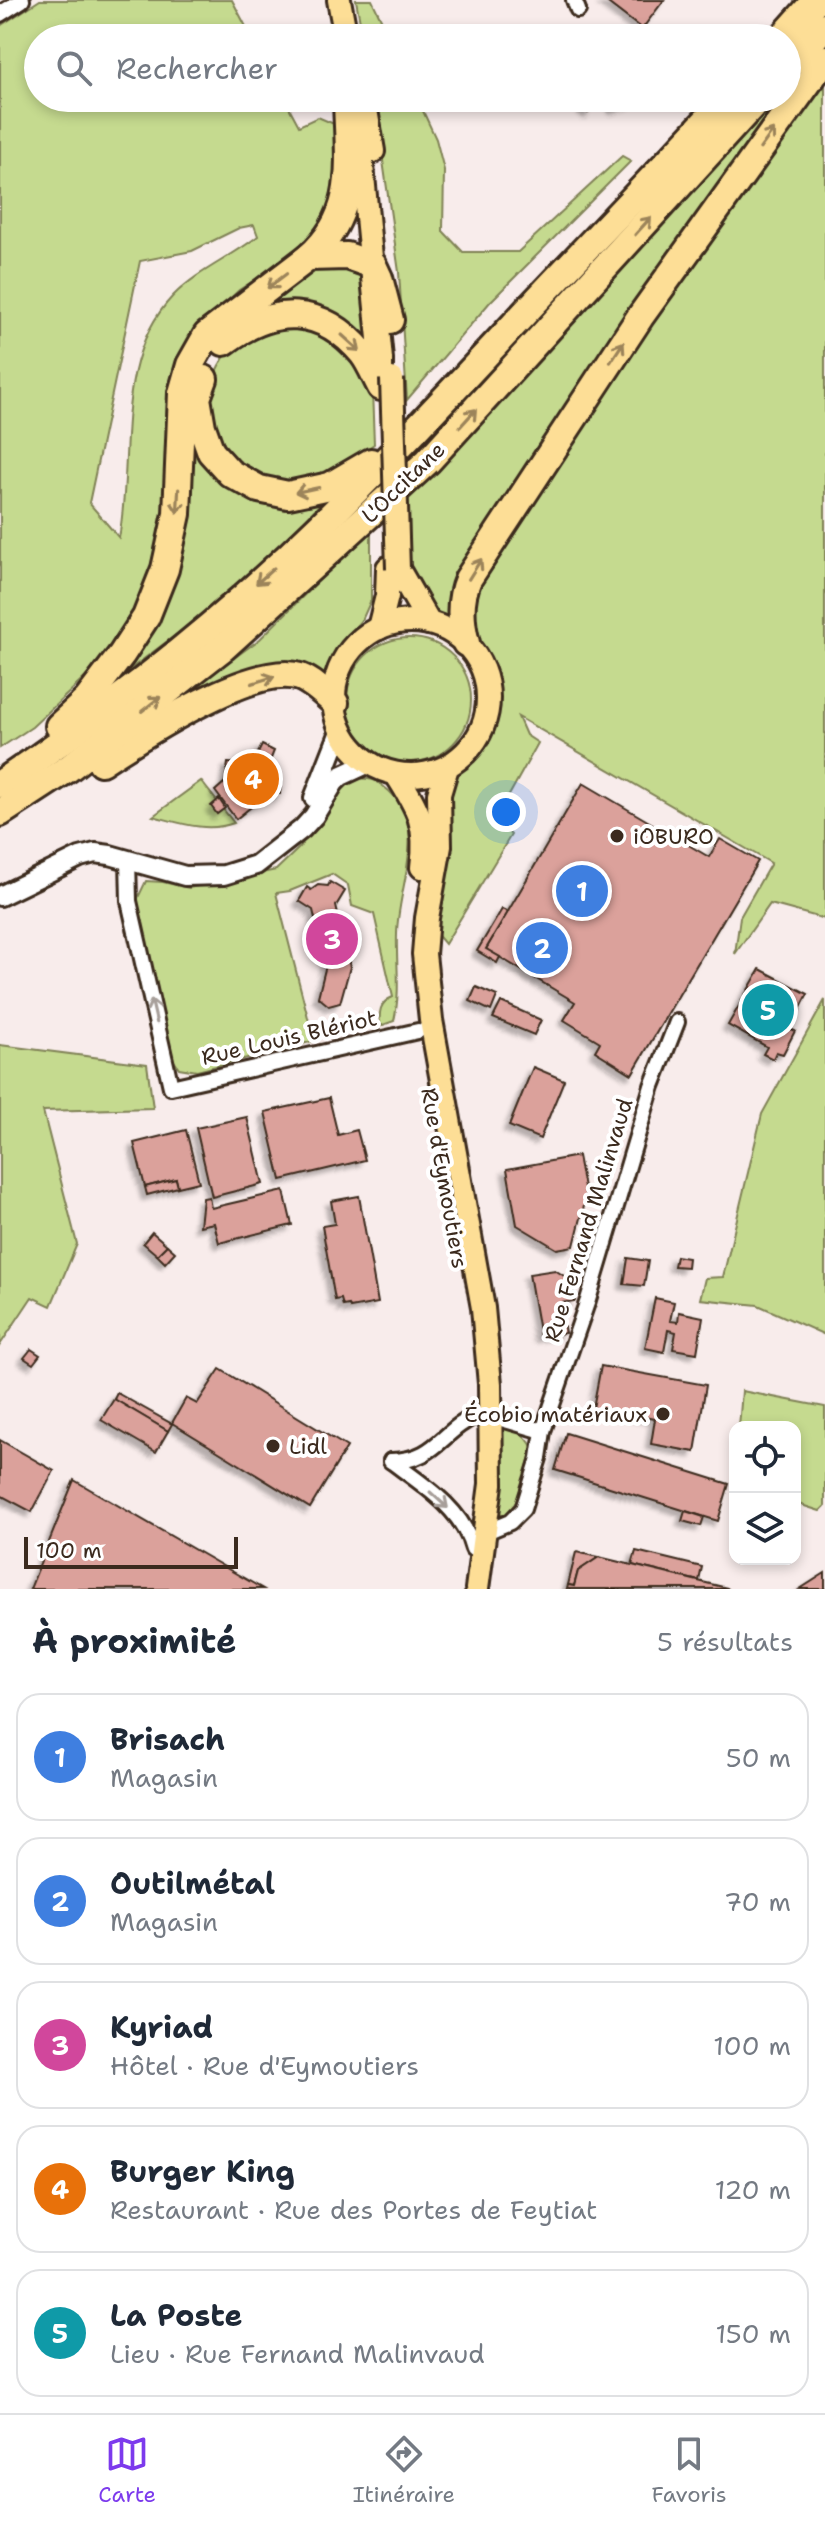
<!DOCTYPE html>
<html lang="fr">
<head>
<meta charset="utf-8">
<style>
  body { margin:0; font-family:"Shantell Sans",sans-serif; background:#f2f2f3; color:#1f2937 }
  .controls { position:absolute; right:24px; bottom:24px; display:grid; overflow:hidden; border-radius:16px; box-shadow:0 4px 12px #0003 }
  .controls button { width:72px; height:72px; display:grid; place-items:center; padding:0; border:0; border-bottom:2px solid #e0e1e3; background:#fff; color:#1f2937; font:40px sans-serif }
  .scale { position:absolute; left:24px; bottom:20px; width:214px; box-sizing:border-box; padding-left:8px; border:4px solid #3b2a1e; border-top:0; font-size:22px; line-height:28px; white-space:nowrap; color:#3b2a1e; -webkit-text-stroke:6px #fff; paint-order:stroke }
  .you { position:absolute; left:506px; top:812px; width:28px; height:28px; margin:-20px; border:6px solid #fff; border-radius:50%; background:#1a73e8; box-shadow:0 0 0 12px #1a73e833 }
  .badge { display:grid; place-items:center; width:52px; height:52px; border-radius:50%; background:#7c3aed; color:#fff; font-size:26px; font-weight:700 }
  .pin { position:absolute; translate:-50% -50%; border:4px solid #fff; box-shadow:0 2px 8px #0006 }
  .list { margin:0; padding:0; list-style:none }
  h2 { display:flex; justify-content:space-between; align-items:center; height:104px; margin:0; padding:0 32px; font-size:34px }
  h2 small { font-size:26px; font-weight:400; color:#747a83 }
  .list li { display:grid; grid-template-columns:52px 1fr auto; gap:24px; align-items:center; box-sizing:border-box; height:128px; margin:0 16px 16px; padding:0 16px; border:2px solid #e0e1e3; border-radius:24px }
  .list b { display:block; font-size:30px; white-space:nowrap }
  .list p { margin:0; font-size:26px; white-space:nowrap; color:#747a83 }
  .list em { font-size:26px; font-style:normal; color:#747a83 }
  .icon { flex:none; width:44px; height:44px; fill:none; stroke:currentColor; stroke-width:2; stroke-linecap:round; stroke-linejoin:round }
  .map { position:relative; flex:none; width:825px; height:1589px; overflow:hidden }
  .search { position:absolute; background:#fff; box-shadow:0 4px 12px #0003; left:24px; right:24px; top:24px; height:88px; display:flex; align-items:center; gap:20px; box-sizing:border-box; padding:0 28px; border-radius:44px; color:#747a83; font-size:30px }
  .sheet { height:824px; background:#fff }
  nav { display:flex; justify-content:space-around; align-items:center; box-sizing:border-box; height:112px; border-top:2px solid #e0e1e3; background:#fff; font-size:22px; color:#747a83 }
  nav a { display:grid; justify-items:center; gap:4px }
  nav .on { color:#7c3aed }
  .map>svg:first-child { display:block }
  .green { fill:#c5da8f; stroke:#808256; stroke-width:2; fill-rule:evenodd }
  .building { fill:#dba19b; stroke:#3b2a1e; stroke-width:2; filter:url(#shadow) }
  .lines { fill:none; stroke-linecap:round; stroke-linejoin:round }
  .minor-casing { stroke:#3b2a1e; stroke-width:20 }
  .tertiary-casing { stroke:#3b2a1e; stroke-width:24 }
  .primary-casing { stroke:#3b2a1e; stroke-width:28 }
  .motorway-casing { stroke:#3b2a1e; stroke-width:32 }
  .minor { stroke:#fff; stroke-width:14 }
  .tertiary { stroke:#fff; stroke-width:18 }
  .primary { stroke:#fdde96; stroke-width:22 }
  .motorway { stroke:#fdde96; stroke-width:26 }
  .primary-bridge-casing { stroke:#3b2a1e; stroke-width:28; stroke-linecap:butt }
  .primary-bridge { stroke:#fdde96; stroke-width:22 }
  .oneway { stroke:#9c845a }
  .oneway2 { stroke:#a79f9a }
  .poi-dot { fill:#3b2a1e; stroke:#fff; stroke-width:3 }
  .labels { text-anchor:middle; stroke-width:8; stroke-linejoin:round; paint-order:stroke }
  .street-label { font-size:22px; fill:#3b2a1e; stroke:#fff }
  .poi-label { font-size:22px; fill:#3b2a1e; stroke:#fff; text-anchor:start }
</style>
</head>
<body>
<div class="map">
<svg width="825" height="1589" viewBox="0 0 825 1589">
  <defs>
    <filter id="shadow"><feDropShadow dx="-5" dy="5" stdDeviation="2" flood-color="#0004"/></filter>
  </defs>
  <rect width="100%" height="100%" fill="#f8eceb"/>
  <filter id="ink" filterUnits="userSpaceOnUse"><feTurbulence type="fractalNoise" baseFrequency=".0125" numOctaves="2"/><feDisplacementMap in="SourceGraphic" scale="16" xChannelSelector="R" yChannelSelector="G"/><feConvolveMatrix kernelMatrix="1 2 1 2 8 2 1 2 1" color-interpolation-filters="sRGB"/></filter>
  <g filter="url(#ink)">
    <!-- green -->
    <g class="green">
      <path d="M40,0H232L252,38H38V98H284L299,126L318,117L334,124L336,192L324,218L297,253L239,290L191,335L174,378L163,509L157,554L131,619L105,659L32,727L0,748V26ZM254,225L258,236C232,257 197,271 173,296C112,360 134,459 119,538L89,503L140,261L192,251L239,228Z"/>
      <path d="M356,0H372L390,38H363Z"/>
      <path d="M825,73V919L770,904L735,954L740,917L771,863L518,717L526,735L538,743L496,819L511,835L445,944L434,931L450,777L477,751L492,728L498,689L478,646L467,595L663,300Z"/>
      <path d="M374,98H417L436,139L444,170L443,231L463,252H518L622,156L631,161L490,302L407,400L399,272Z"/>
      <path d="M776,98H786L453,625L420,604L406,566L402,501Z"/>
      <path d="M324,264L363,272L374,353L252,307Z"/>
      <path d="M295,322L339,340L372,390L374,444C348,462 325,480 293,484C274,487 263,481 248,470C241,465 230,459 224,452C196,413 208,360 248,335C260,327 281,326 295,322Z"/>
      <path d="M193,420C199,435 208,466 218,478C245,510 294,497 330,493L250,579L109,685L140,641Z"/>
      <path d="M371,529V600L363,618L336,650L324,685L306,671L155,716L260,639Z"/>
      <circle cx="409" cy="700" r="62"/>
      <path d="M356,778C374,779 375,779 389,791C430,828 397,888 397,934C396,964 401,991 394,1021L380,1026C379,1013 379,1002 393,997L374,914L352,906L348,885L332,874L290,891L276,893L314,1041L197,1071L179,1068L170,1055L134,906L146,881L163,882L189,888L276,870L300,847L338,789Z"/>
      <path d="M201,781L234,823C207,833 180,823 153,816Z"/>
      <path d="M825,1000V1335L758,1305L700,1299L705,1278L723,1277L762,1114Z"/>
      <path d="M0,1045L147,1064L153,1108L43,1111L77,1244L51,1306L32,1297L0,1345Z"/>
      <path d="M742,1391L825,1407V1506L820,1511L795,1503V1427H739Z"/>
      <path d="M502,1427C514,1429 527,1435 532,1447L520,1497L504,1517L498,1512Z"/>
    </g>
    <!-- building -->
    <g class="building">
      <path d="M604,0H664L642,29Z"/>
      <path d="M581,98H590L592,110L588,113L578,103Z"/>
      <path d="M610,98H645L614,109Z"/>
      <path d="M262,745L274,751L265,773L276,787L236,819L215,791L253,757L255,759Z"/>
      <path d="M228,763L243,764L229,776L231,778L225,783Z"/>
      <path d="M270,779L281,780L280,794L268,793L276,787Z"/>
      <path d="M583,783L709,857L720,839L758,861L632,1074L595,1051L600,1042L564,1020L575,1002L486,949Z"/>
      <path d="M219,799L225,808L217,814L211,806Z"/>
      <path d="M330,882L345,891L336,906L350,967L340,1003L329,1006L318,997L326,965L313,910L299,901L307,887L311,890L318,885L328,886Z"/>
      <path d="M502,909L508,912L486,949L500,957L497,963L477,951Z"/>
      <path d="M760,969L808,994L790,1029L795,1031L783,1054L776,1052L773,1059L763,1054L767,1047L728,1025Z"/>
      <path d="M476,987L497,996L491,1011L470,1001Z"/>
      <path d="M501,1002L541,1020L534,1035L493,1018Z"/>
      <path d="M533,1067L564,1080L540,1139L509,1126Z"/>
      <path d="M329,1098L338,1135L357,1130L365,1160L281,1180L265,1112Z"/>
      <path d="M247,1117L263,1184L212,1197L196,1128Z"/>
      <path d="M186,1130L199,1182L178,1187L176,1179L145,1187L134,1143Z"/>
      <path d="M578,1156L586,1198L574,1246L557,1249L517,1225L507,1169Z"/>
      <path d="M176,1179L178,1187L147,1195L145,1187Z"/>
      <path d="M284,1191L292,1225L219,1243L214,1223L200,1226L203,1198L209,1197L211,1208Z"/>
      <path d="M359,1196L378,1303L350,1308L349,1305L343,1306L341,1299L335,1300L322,1226L335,1224L331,1201Z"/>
      <path d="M152,1232L167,1245L157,1255L143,1243Z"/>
      <path d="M167,1245L175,1252L165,1263L157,1255Z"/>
      <path d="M676,1256L688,1258L687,1267L674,1266Z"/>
      <path d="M628,1258L648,1261L644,1286L624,1284Z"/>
      <path d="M555,1270L572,1281L575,1301L560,1303L565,1333L540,1337L529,1274Z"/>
      <path d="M655,1298L674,1302L670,1321L678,1322L679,1312L703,1317L697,1353L673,1349L676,1332L668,1330L664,1352L645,1348Z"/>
      <path d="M31,1349L40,1355L33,1364L24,1358Z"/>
      <path d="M601,1366L706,1385L695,1452L651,1444L655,1419L593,1408Z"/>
      <path d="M220,1369L347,1447L310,1508L172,1423L186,1398L197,1404Z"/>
      <path d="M117,1393L172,1424L168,1431L114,1399Z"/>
      <path d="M114,1399L168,1431L156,1452L101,1420Z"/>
      <path d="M566,1433L729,1484L718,1521L555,1470Z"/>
      <path d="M0,1440L54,1471L32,1512L0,1495Z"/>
      <path d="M74,1480L228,1569L263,1589H30Z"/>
      <path d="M685,1511L704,1517L701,1526L682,1521Z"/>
      <path d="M636,1551L702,1567L699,1581L632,1565Z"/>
      <path d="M576,1552L599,1557L578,1571L574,1586L568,1585Z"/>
      <path d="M599,1557L727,1588L728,1589H567L568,1585L574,1586L578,1571Z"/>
      <path d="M825,1573V1589H800Z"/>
    </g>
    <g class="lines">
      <!-- minor casing -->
      <g class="minor-casing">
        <g id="minor">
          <path d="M574,0L578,10"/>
          <path d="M0,14L22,0"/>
          <path d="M128,859L129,901L171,1087L418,1031"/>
          <path d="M491,1416L543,1431"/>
          <path d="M391,1461C422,1484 463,1509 473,1549"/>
          <path d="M391,1461C437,1461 442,1429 478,1415"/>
          <path d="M486,1532L510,1522L523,1509L539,1458L543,1431L588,1300L652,1086L677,1022"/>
        </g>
      </g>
      <!-- tertiary casing -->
      <g class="tertiary-casing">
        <g id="tertiary">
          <path d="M314,798L341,729"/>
          <path d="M0,896L80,857L95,853L110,855L185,876L224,875L256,865L302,829L314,816L334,783L341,776L369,763"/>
        </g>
      </g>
      <!-- primary casing -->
      <g class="primary-casing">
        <g id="primary">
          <path d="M339,0L346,38"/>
          <path d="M364,98L373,151"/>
          <path d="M359,135L381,359V387"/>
          <path d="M398,569L429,623"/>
          <circle cx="411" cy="698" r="77"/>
          <path d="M379,628L387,596L388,568"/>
          <path d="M447,767L439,794L440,846L427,918L424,954L431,1020L483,1308L490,1384L491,1484L477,1589"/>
          <path d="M396,774C418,808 428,826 422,867"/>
        </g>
      </g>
      <!-- motorway casing -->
      <g class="motorway-casing">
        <g id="motorway">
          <path d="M782,38L816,0"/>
          <path d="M787,67L825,26"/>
          <path d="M309,257C360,212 348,159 347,98"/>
          <path d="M224,342C273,305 321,304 363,354C370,363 375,376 381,387"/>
          <path d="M204,379L197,398L202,427L211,452L230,473L259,489L288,495L330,486L371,462"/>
          <path d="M466,643C460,621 459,600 468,579L640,317L825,59"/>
          <path d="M59,726L87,700L122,654L146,617L165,569L177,514L182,393L190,365L207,335L309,257L347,256L373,265L379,278L390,320"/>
          <path d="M101,762C141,736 253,662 300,677C313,682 325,694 335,703"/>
          <path d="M0,784C114,707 223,621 321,525C395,453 465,377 535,302C599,234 664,167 727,98"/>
          <path d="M0,813L69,768L224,647L428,461L759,98"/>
        </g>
      </g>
      <!-- minor -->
      <use href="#minor" class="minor"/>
      <!-- tertiary -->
      <use href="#tertiary" class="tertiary"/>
      <!-- primary -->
      <use href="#primary" class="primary"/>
      <!-- motorway -->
      <use href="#motorway" class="motorway"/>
      <!-- primary-bridge casing -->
      <g class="primary-bridge-casing">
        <path id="primary-bridge" d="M392,379L398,569"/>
      </g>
      <!-- primary-bridge -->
      <use href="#primary-bridge" class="primary-bridge"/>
    </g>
    <!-- one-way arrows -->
    <defs><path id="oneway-shaft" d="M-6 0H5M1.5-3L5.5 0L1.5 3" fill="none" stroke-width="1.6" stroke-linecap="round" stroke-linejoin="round" transform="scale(2)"/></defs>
    <g class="oneway">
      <use href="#oneway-shaft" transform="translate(767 139) rotate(-54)"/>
      <use href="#oneway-shaft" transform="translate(643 226) rotate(-48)"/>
      <use href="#oneway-shaft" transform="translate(277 281) rotate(143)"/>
      <use href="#oneway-shaft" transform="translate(351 343) rotate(42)"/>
      <use href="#oneway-shaft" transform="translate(617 352) rotate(-57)"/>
      <use href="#oneway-shaft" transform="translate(468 418) rotate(-48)"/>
      <use href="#oneway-shaft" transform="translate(307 490) rotate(168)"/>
      <use href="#oneway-shaft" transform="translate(178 501) rotate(93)"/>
      <use href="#oneway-shaft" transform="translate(475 569) rotate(-58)"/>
      <use href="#oneway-shaft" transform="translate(265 576) rotate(138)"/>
      <use href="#oneway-shaft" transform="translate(263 680) rotate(-17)"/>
      <use href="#oneway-shaft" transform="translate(151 704) rotate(-38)"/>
    </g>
    <g class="oneway2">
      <use href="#oneway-shaft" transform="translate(154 1011) rotate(-103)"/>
      <use href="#oneway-shaft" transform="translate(439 1500) rotate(42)"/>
    </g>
  </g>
  <!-- markers -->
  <g class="poi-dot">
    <circle cx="617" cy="836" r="8"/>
    <circle cx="663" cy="1414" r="8"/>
    <circle cx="273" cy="1446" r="8"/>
  </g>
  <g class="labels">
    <!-- street labels -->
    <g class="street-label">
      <text transform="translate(403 482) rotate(-44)" y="8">L'Occitane</text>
      <text transform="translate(289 1037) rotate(-13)" y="8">Rue Louis Blériot</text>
      <text transform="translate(445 1178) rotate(80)" y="8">Rue d'Eymoutiers</text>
      <text transform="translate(588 1220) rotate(-73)" y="8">Rue Fernand Malinvaud</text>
    </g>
    <!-- poi labels -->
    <g class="poi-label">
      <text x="633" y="844">iOBURO</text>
      <text x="647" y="1422" text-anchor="end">Écobio matériaux</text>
      <text x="289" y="1454">Lidl</text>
    </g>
  </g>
</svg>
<div class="controls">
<button><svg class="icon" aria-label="locate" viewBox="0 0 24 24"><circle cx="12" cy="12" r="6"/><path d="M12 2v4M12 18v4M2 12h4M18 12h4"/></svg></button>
<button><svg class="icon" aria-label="layers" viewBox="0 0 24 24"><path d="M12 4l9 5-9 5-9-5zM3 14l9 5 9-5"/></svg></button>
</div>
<div class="scale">100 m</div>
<div class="you"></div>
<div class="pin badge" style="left:582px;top:891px;background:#3f7fe0">1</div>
<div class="pin badge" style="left:542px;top:948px;background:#3f7fe0">2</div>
<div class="pin badge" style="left:332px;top:939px;background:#d1479c">3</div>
<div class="pin badge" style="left:253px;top:779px;background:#e8710a">4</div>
<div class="pin badge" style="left:768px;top:1010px;background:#0f9aa8">5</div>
<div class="search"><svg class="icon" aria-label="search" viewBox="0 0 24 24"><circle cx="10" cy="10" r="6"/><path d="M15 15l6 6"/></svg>Rechercher</div>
</div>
<section class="sheet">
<h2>À proximité<small>5 résultats</small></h2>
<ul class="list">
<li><span class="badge" style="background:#3f7fe0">1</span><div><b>Brisach</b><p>Magasin</p></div><em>50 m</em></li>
<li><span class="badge" style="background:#3f7fe0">2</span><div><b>Outilmétal</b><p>Magasin</p></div><em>70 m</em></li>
<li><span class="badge" style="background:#d1479c">3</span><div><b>Kyriad</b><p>Hôtel · Rue d'Eymoutiers</p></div><em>100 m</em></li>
<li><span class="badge" style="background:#e8710a">4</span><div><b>Burger King</b><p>Restaurant · Rue des Portes de Feytiat</p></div><em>120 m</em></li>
<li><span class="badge" style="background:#0f9aa8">5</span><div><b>La Poste</b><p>Lieu · Rue Fernand Malinvaud</p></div><em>150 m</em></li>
</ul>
</section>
<nav>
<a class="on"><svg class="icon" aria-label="map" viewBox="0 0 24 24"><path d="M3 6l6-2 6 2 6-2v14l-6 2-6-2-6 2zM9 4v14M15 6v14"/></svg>Carte</a>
<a><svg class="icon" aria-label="directions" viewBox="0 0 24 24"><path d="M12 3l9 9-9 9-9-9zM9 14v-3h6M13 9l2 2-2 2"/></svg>Itinéraire</a>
<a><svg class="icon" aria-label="saved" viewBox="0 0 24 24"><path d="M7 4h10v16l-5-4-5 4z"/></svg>Favoris</a>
</nav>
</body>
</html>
